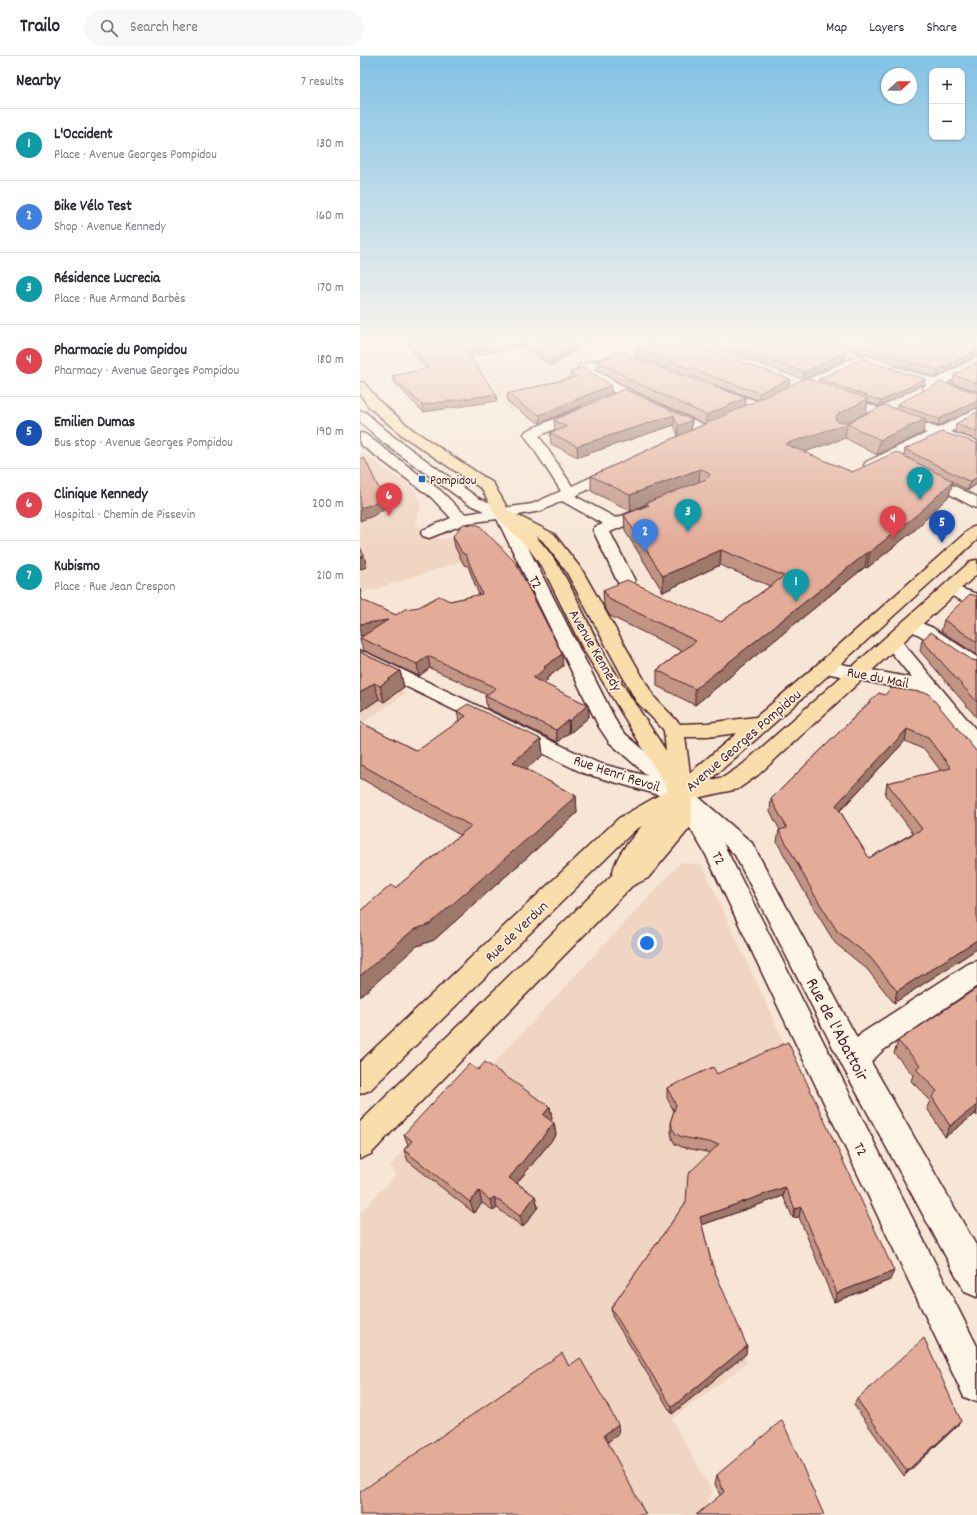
<!DOCTYPE html>
<html lang="en">
<head>
<meta charset="utf-8">
<style>
  body { margin:0; font-family:Dekko,sans-serif; background:#f7f7f7; color:#2b2b33 }
  .controls { position:absolute; right:12px; top:12px; display:grid; overflow:hidden; border-radius:8px; box-shadow:0 1px 3px #0004 }
  .controls button { width:36px; height:36px; display:grid; place-items:center; padding:0; border:0; border-bottom:1px solid #e1e1e2; background:#fff; color:#2b2b33; font:20px sans-serif }
  .compass { position:absolute; left:521px; top:12px; width:36px; height:36px; border-radius:50%; background:#fff; box-shadow:0 1px 3px #0004; rotate:68deg }
  .you { position:absolute; left:287px; top:887px; width:14px; height:14px; margin:-10px; border:3px solid #fff; border-radius:50%; background:#1a73e8; box-shadow:0 0 0 6px #1a73e833 }
  .badge { display:grid; place-items:center; width:26px; height:26px; border-radius:50%; background:#1a73e8; color:#fff; font-size:13px; font-weight:700 }
  .pin { position:absolute; translate:-50% -33px; filter:drop-shadow(0 1px 2px #0008) }
  .pin::after { content:''; position:absolute; top:21px; width:14px; height:12px; background:inherit; clip-path:polygon(0 0,100% 0,50% 100%) }
  .list { margin:0; padding:0; list-style:none }
  h2 { display:flex; justify-content:space-between; align-items:center; height:52px; margin:0; padding:0 16px; font-size:17px }
  h2 small { font-size:13px; font-weight:400; color:#7c7c81 }
  .list li { display:grid; grid-template-columns:26px 1fr auto; gap:12px; align-items:center; box-sizing:border-box; height:72px; padding:0 16px; border-top:1px solid #e1e1e2 }
  .list b { display:block; font-size:15px; white-space:nowrap }
  .list p { margin:0; font-size:13px; white-space:nowrap; color:#7c7c81 }
  .list em { font-size:13px; font-style:normal; color:#7c7c81 }
  .icon { flex:none; width:22px; height:22px; fill:none; stroke:currentColor; stroke-width:2; stroke-linecap:round; stroke-linejoin:round }
  .map { position:relative; flex:none; width:617px; height:1459px; overflow:hidden }
  header { display:flex; align-items:center; gap:24px; box-sizing:border-box; height:56px; padding:0 20px; background:#fff; border-bottom:1px solid #e1e1e2 }
  header strong { font-size:19px }
  nav { display:flex; gap:22px; margin-inline-start:auto; font-size:14px }
  .search { width:280px; height:36px; background:#f7f7f7; display:flex; align-items:center; gap:10px; box-sizing:border-box; padding:0 14px; border-radius:22px; color:#7c7c81; font-size:15px }
  main { display:flex }
  aside { flex:1; background:#fff }
  .map>svg:first-child { display:block }
  .built { fill:#f1d5c3 }
  .lines { fill:none; stroke-linecap:round; stroke-linejoin:round }
  .minor-casing { stroke:#4a1f2b; stroke-width:3 }
  .major-casing { stroke:#4a1f2b; stroke-width:3 }
  .minor { fill:#fcf5e5; fill-rule:evenodd }
  .major { fill:#f9deab; fill-rule:evenodd }
  .wall { fill:#c29483; stroke:#4a1f2b; fill-rule:evenodd }
  .shaded-wall { fill:#9e786a; stroke:#4a1f2b }
  .building { fill:#e2ac98; stroke:#4a1f2b; fill-rule:evenodd }
  .poi-dot { fill:#1f6fb2; stroke:#fcf5e5; stroke-width:1.5 }
  .labels { text-anchor:middle; stroke-width:3; stroke-linejoin:round; paint-order:stroke }
  .far-poi-label { font-size:13px; fill:#4a1f2b; stroke:#fcf5e5; text-anchor:start }
  .street-label { font-size:15px; fill:#4a1f2b; stroke:#fcf5e5 }
  .near-street-label { font-size:18px; fill:#4a1f2b; stroke:#fcf5e5 }
</style>
</head>
<body>
<header>
<strong>Trailo</strong>
<div class="search"><svg class="icon" aria-label="search" viewBox="0 0 24 24"><circle cx="10" cy="10" r="6"/><path d="M15 15l6 6"/></svg>Search here</div>
<nav><a>Map</a><a>Layers</a><a>Share</a></nav>
</header>
<main>
<aside>
<h2>Nearby<small>7 results</small></h2>
<ul class="list">
<li><span class="badge" style="background:#0f9aa8">1</span><div><b>L'Occident</b><p>Place · Avenue Georges Pompidou</p></div><em>130 m</em></li>
<li><span class="badge" style="background:#3f7fe0">2</span><div><b>Bike Vélo Test</b><p>Shop · Avenue Kennedy</p></div><em>160 m</em></li>
<li><span class="badge" style="background:#0f9aa8">3</span><div><b>Résidence Lucrecia</b><p>Place · Rue Armand Barbès</p></div><em>170 m</em></li>
<li><span class="badge" style="background:#e0444e">4</span><div><b>Pharmacie du Pompidou</b><p>Pharmacy · Avenue Georges Pompidou</p></div><em>180 m</em></li>
<li><span class="badge" style="background:#1a4fb4">5</span><div><b>Emilien Dumas</b><p>Bus stop · Avenue Georges Pompidou</p></div><em>190 m</em></li>
<li><span class="badge" style="background:#e0444e">6</span><div><b>Clinique Kennedy</b><p>Hospital · Chemin de Pissevin</p></div><em>200 m</em></li>
<li><span class="badge" style="background:#0f9aa8">7</span><div><b>Kubismo</b><p>Place · Rue Jean Crespon</p></div><em>210 m</em></li>
</ul>
</aside>
<div class="map">
<svg width="617" height="1459" viewBox="0 0 617 1459">
  <rect width="100%" height="100%" fill="#f7e6d6"/>
  <filter id="ink" filterUnits="userSpaceOnUse"><feTurbulence type="fractalNoise" baseFrequency=".025" numOctaves="2"/><feDisplacementMap in="SourceGraphic" scale="8" xChannelSelector="R" yChannelSelector="G"/><feConvolveMatrix kernelMatrix="1 2 1 2 8 2 1 2 1" color-interpolation-filters="sRGB"/></filter>
  <g filter="url(#ink)">
    <!-- built -->
    <g class="built">
      <path d="M198,291L205,295L221,311L250,330L149,356L120,309Z"/>
      <path d="M0,395L54,433L60,444L61,452L55,468L81,483L103,481L129,483L146,491L0,538Z"/>
      <path d="M0,613L46,637L0,669Z"/>
      <path d="M321,806L342,809L434,1007L400,1108L335,1150L387,1307L312,1363L353,1437L346,1444L349,1452L348,1459H0V1157L36,1119L30,1110L50,1085L120,1022Z"/>
    </g>
    <g class="lines">
      <!-- minor casing -->
      <g class="minor-casing">
        <g id="minor">
          <path d="M499,299L503,300L505,303L503,306L433,341H423L422,338L423,335Z"/>
          <path d="M249,301L253,302L255,305L253,308L234,313L269,334L351,372L353,375L351,378H341L259,340L218,312L220,309Z"/>
          <path d="M617,301V310L587,327L617,336V344L578,332L569,336L565,335L563,332L566,328L532,318L530,315L532,312L536,311L576,323Z"/>
          <path d="M357,331L405,348L407,351L405,354L400,355L353,338L351,335L353,332Z"/>
          <path d="M479,338L578,372L617,352V361L591,376L617,385V394L580,382L516,412L511,413L506,412L504,409L506,406L567,377L474,345L473,342L474,339Z"/>
          <path d="M220,352L225,353L227,356L225,359L179,380L212,430L253,411L258,410L263,411L265,414L263,417L215,440L256,462L292,448L297,450L300,453L297,456L250,476L275,525L272,529L266,530L260,529L257,525L233,474L235,471L243,468L202,445L181,455L152,460L258,669L263,676L392,787L497,982L502,977L608,908L617,905V930L522,995L511,1006L617,1191V1241L605,1236L484,1013L375,799L363,787L617,1290V1346L604,1341L346,799L313,743L223,717L0,608V595L7,597L238,707L288,720L249,686L239,671L137,463L107,467L69,482L63,480L61,477L63,474L91,462L71,441L0,388V377L5,378L81,435L101,455L106,458L124,455L108,448L24,387L0,366V355L5,356L34,381L118,442L143,452L172,448L201,435L164,378L166,375Z"/>
          <path d="M564,415L617,441V452L612,450L559,422L557,419L559,416Z"/>
          <path d="M591,529L617,538V551C612,550 585,537 582,534L585,530Z"/>
          <path d="M552,563L573,572L617,601V616L610,614L561,580L546,572L543,568L546,564Z"/>
          <path d="M532,580L539,582L617,675V696L610,694L563,637L466,617L459,615L456,611L459,607L466,605L552,622L523,586L525,582Z"/>
        </g>
      </g>
      <!-- major casing -->
      <g class="major-casing">
        <path id="major" d="M0,326L4,327L20,346L53,374L133,427L149,455L194,478L222,514L294,641L320,668L347,667L396,661L459,607L611,472L617,470V484L473,615L350,724L364,721L382,709L611,505L617,504V518L398,719L378,733L332,743V767L329,773L288,822L272,830L38,1069L11,1098L0,1103V1066L252,819C257,797 268,787 282,770L275,774L10,1034L0,1038V1006L259,762L308,734L222,591L185,516L170,494L137,461L122,433L43,380L10,352L0,338ZM175,480L182,484L206,515L276,645L302,672L304,675L306,695C284,660 259,626 240,590C220,553 205,510 175,480ZM377,677L330,717L325,681H347Z"/>
      </g>
      <!-- minor -->
      <use href="#minor" class="minor"/>
      <!-- major -->
      <use href="#major" class="major"/>
    </g>
    <!-- wall -->
    <g class="wall">
      <path d="M46,287H227L191,310L163,290L110,300L136,338L137,345L63,356L34,326L32,320L66,313Z"/>
      <path d="M339,287H458L486,296L485,303L443,323Z"/>
      <path d="M469,287H607L577,321Z"/>
      <path d="M275,293L430,323L429,330L459,326V323H565L564,328L520,350L508,346L506,357L488,366L536,353L537,348L617,337V352L578,370L565,366L563,377L517,399L485,382L444,396L492,416L544,400L545,393L617,387V428L608,434L592,426L589,440L556,473L507,512L505,511L335,649L297,630V614L322,595L250,560L244,550L243,534L361,566L410,530L360,509L303,536L265,475L264,459L286,450V448L271,455L231,435V420L318,380L314,369L218,401L191,388L190,377L196,375H195L194,364L264,333L332,364L331,374L345,368L270,333L238,314L237,304L266,299L386,342L385,350L398,344L275,300Z"/>
      <path d="M617,306V335L593,327L594,319Z"/>
      <path d="M210,316L251,337L180,367L168,361L148,346L147,338L210,322Z"/>
      <path d="M617,356V384L595,376L596,368Z"/>
      <path d="M93,480L203,610L187,622V625L183,628L228,649L229,661L210,677H209L198,686L127,652L125,640L127,639L94,623L70,612L59,620L3,594L0,584V582L4,580L3,545L36,559L90,545L119,539L108,510L104,509L95,491Z"/>
      <path d="M617,540V599L581,575L584,564Z"/>
      <path d="M562,584L612,604L617,605V662L560,595Z"/>
      <path d="M0,596L40,615L44,631L24,646L19,643L0,656Z"/>
      <path d="M519,637L617,696V893L534,947L507,913L475,887L453,851L417,786L419,774H420L410,755L411,743ZM545,685L565,694L581,715L527,727L525,739L553,777L509,802L480,755Z"/>
      <path d="M97,655L181,683L183,699L166,713L216,740L217,757L74,884L57,890L35,832L100,779L0,722V666L57,695L99,666Z"/>
      <path d="M617,932V1060L615,1058L585,1081L567,1052L570,1044L551,1025L553,1019L534,997L538,985Z"/>
      <path d="M118,1014L190,1051L192,1063L190,1065L194,1067L196,1079L157,1127L175,1140L178,1151L163,1171L137,1152L134,1155L122,1147L114,1157L48,1105L44,1094L48,1089L44,1078Z"/>
      <path d="M357,1018L530,1224L474,1246L439,1161L433,1162L423,1140L342,1169L352,1209L386,1298L312,1358L252,1260L251,1252L326,1146L351,1097L322,1091L315,1088L312,1082L311,1075V1064L314,1055L307,1042V1032Z"/>
      <path d="M497,1343L601,1365L597,1370L544,1420L494,1349Z"/>
      <path d="M357,1419L464,1459L360,1439L355,1428Z"/>
    </g>
    <!-- shaded-wall -->
    <g class="shaded-wall">
      <path d="M145,287H163V290L107,301L106,295Z"/>
      <path d="M218,287H227L191,310V304Z"/>
      <path d="M617,294V300L577,321L578,314Z"/>
      <path d="M486,296L485,303L443,323L444,316Z"/>
      <path d="M430,323L429,330L399,344V337Z"/>
      <path d="M565,323L564,328L520,350L521,345Z"/>
      <path d="M251,329V337L180,367V359Z"/>
      <path d="M136,338L137,345L63,356L62,349Z"/>
      <path d="M386,342L385,351L346,368V359Z"/>
      <path d="M508,343L506,357L478,371L487,368L485,382L424,403L425,388L475,363L478,358Z"/>
      <path d="M617,345V352L578,370L579,363Z"/>
      <path d="M314,359V369L218,401L217,390Z"/>
      <path d="M566,363L563,377L517,399L520,384Z"/>
      <path d="M332,364L331,375L318,381V370Z"/>
      <path d="M340,413L339,428L286,447V448L271,455L270,439Z"/>
      <path d="M617,421V428L608,434L610,426Z"/>
      <path d="M593,425L589,440L556,473L507,512L510,496Z"/>
      <path d="M23,441L25,452L13,460L0,465V452Z"/>
      <path d="M361,494L360,509L303,536V520Z"/>
      <path d="M508,496L505,511L335,649V633Z"/>
      <path d="M4,500L7,511L0,513V501Z"/>
      <path d="M28,564L31,576L0,580V568Z"/>
      <path d="M202,598L203,610L187,622V625L174,635L173,622L184,611Z"/>
      <path d="M68,600L70,612L59,620L57,608Z"/>
      <path d="M40,615L44,631L24,646L20,630Z"/>
      <path d="M14,627L19,643L0,656V637Z"/>
      <path d="M228,649L229,661L210,677L209,665Z"/>
      <path d="M208,664L209,677L198,686L196,674Z"/>
      <path d="M547,673L545,685L474,761L476,749Z"/>
      <path d="M181,683L183,699L156,722L153,706Z"/>
      <path d="M216,740L217,757L74,884L57,890L0,941V920L53,874Z"/>
      <path d="M617,884V893L534,947L537,935Z"/>
      <path d="M617,1049V1054L615,1058L585,1081L590,1070Z"/>
      <path d="M190,1051L192,1063L185,1071L183,1059Z"/>
      <path d="M194,1067L196,1079L152,1133L149,1122Z"/>
      <path d="M425,1131L423,1140L339,1170L340,1161Z"/>
      <path d="M119,1135L122,1147L114,1157L110,1146Z"/>
      <path d="M175,1140L178,1151L163,1171L160,1160Z"/>
      <path d="M134,1141L137,1152L134,1155L130,1144Z"/>
      <path d="M441,1151L439,1161L433,1162L435,1153Z"/>
      <path d="M534,1215L530,1224L474,1246L477,1237Z"/>
      <path d="M387,1290L386,1298L312,1358V1351Z"/>
      <path d="M601,1365L597,1370L544,1420L547,1415Z"/>
      <path d="M258,1368L259,1378L245,1388L244,1379Z"/>
    </g>
    <!-- building -->
    <g class="building">
      <path d="M50,287H145L106,295L136,338L62,349L32,320L69,312Z"/>
      <path d="M167,287H218L191,304Z"/>
      <path d="M290,287H327L430,323L399,337L275,293Z"/>
      <path d="M359,287H458L486,296L444,316Z"/>
      <path d="M492,287H607L617,290V294L578,314Z"/>
      <path d="M263,295L266,299L386,342L346,359L269,323L237,304L253,300L255,298Z"/>
      <path d="M501,303L565,323L521,345L459,323Z"/>
      <path d="M617,306V327L594,319Z"/>
      <path d="M223,311L251,329L180,359L168,353L147,338L216,321L210,316Z"/>
      <path d="M446,322L508,343L478,358L475,363L478,366H490L524,349L566,363L520,384L487,368L425,388L492,416L536,396L593,425L559,457L510,496H508L335,633L297,614L336,585L249,543L243,534L267,524L361,566L424,520L361,494L303,520L264,459L289,449L286,447L346,423L350,419L346,415L340,413L270,439L231,420Z"/>
      <path d="M581,326L617,337V345L579,363L537,348Z"/>
      <path d="M264,333L332,364L318,370L314,359L217,390L190,377L207,371L194,364Z"/>
      <path d="M617,356V376L596,368Z"/>
      <path d="M582,376L617,387V421L610,426L545,393Z"/>
      <path d="M0,402L5,403L23,441L11,449L0,452Z"/>
      <path d="M103,468L119,469L156,507L202,598L184,611L186,612L173,622L228,649L209,665L208,664L196,674L125,640L136,632L92,611L68,600L57,608L0,582L28,564L0,568V533L2,544L36,559L45,553L59,551L79,540L90,545L122,538L106,499L102,497L93,480Z"/>
      <path d="M0,491L4,500L0,501Z"/>
      <path d="M610,538L617,540V586L584,564L587,560Z"/>
      <path d="M571,576L612,604L617,605V646L562,584Z"/>
      <path d="M0,596L40,615L20,630L14,627L0,637Z"/>
      <path d="M531,632L568,637L617,696V884L537,935L510,901L477,875L455,840L419,774L427,772L411,743L519,637L525,639ZM547,673L568,682L591,712L527,727L562,773L509,802L476,749Z"/>
      <path d="M108,648L181,683L153,706L216,740L70,868L53,874L0,920V855L31,829L35,832L111,770L0,708V666L57,695L106,660L97,655Z"/>
      <path d="M617,932V1049L590,1070L572,1041L577,1035L556,1013L560,1009L538,985Z"/>
      <path d="M428,986L534,1215L477,1237L441,1151L435,1153L425,1131L340,1161L352,1209L387,1290L312,1351L251,1252L326,1146L328,1118L359,1088L322,1081L316,1078L312,1072L311,1064L316,1049L307,1032L353,1011L357,1018Z"/>
      <path d="M125,1006L190,1051L183,1059L194,1067L149,1122L175,1140L160,1160L134,1141L130,1144L119,1135L110,1146L44,1094L52,1085L44,1078L109,1008L118,1014Z"/>
      <path d="M564,1282L601,1365L547,1415L497,1343Z"/>
      <path d="M202,1297L209,1310L220,1302L258,1368L244,1379L286,1459H0V1436Z"/>
      <path d="M422,1364L464,1459H336L364,1436L357,1419Z"/>
    </g>
  </g>
  <!-- sky -->
  <linearGradient id="sky" x2="0" y2="1"><stop stop-color="#81c2e5"/><stop offset="0.58" stop-color="#fbf4ed"/><stop offset="1" stop-color="#fbf4ed" stop-opacity="0"/></linearGradient>
  <rect width="617" height="492" fill="url(#sky)"/>
  <!-- markers -->
  <rect class="poi-dot" x="58" y="419" width="8" height="8" rx="2"/>
  <g class="labels">
    <!-- far-poi labels -->
    <g class="far-poi-label">
      <text x="70" y="428">Pompidou</text>
    </g>
    <!-- street labels -->
    <g class="street-label">
      <text transform="translate(176 526) rotate(63)" y="5">T2</text>
      <text transform="translate(236 594) rotate(60)" y="5">Avenue Kennedy</text>
      <text transform="translate(518 621) rotate(11)" y="5">Rue du Mail</text>
      <text transform="translate(383 684) rotate(-41)" y="5">Avenue Georges Pompidou</text>
      <text transform="translate(257 717) rotate(18)" y="5">Rue Henri Revoil</text>
      <text transform="translate(359 802) rotate(64)" y="5">T2</text>
      <text transform="translate(156 875) rotate(-44)" y="5">Rue de Verdun</text>
      <text transform="translate(501 1093) rotate(64)" y="5">T2</text>
    </g>
    <!-- near-street labels -->
    <g class="near-street-label">
      <text transform="translate(478 973) rotate(62)" y="6">Rue de l'Abattoir</text>
    </g>
  </g>
</svg>
<div class="controls">
<button>+</button>
<button>−</button>
</div>
<svg class="compass" viewBox="-18 -18 36 36"><path d="M0-13l5 13h-10z" fill="#e53935"/><path d="M0 13l5-13h-10z" fill="#7c7c81"/></svg>
<div class="you"></div>
<div class="pin badge" style="left:436px;top:546px;background:#0f9aa8">1</div>
<div class="pin badge" style="left:285px;top:496px;background:#3f7fe0">2</div>
<div class="pin badge" style="left:328px;top:476px;background:#0f9aa8">3</div>
<div class="pin badge" style="left:533px;top:483px;background:#e0444e">4</div>
<div class="pin badge" style="left:582px;top:487px;background:#1a4fb4">5</div>
<div class="pin badge" style="left:29px;top:460px;background:#e0444e">6</div>
<div class="pin badge" style="left:560px;top:444px;background:#0f9aa8">7</div>
</div>
</main>
</body>
</html>
